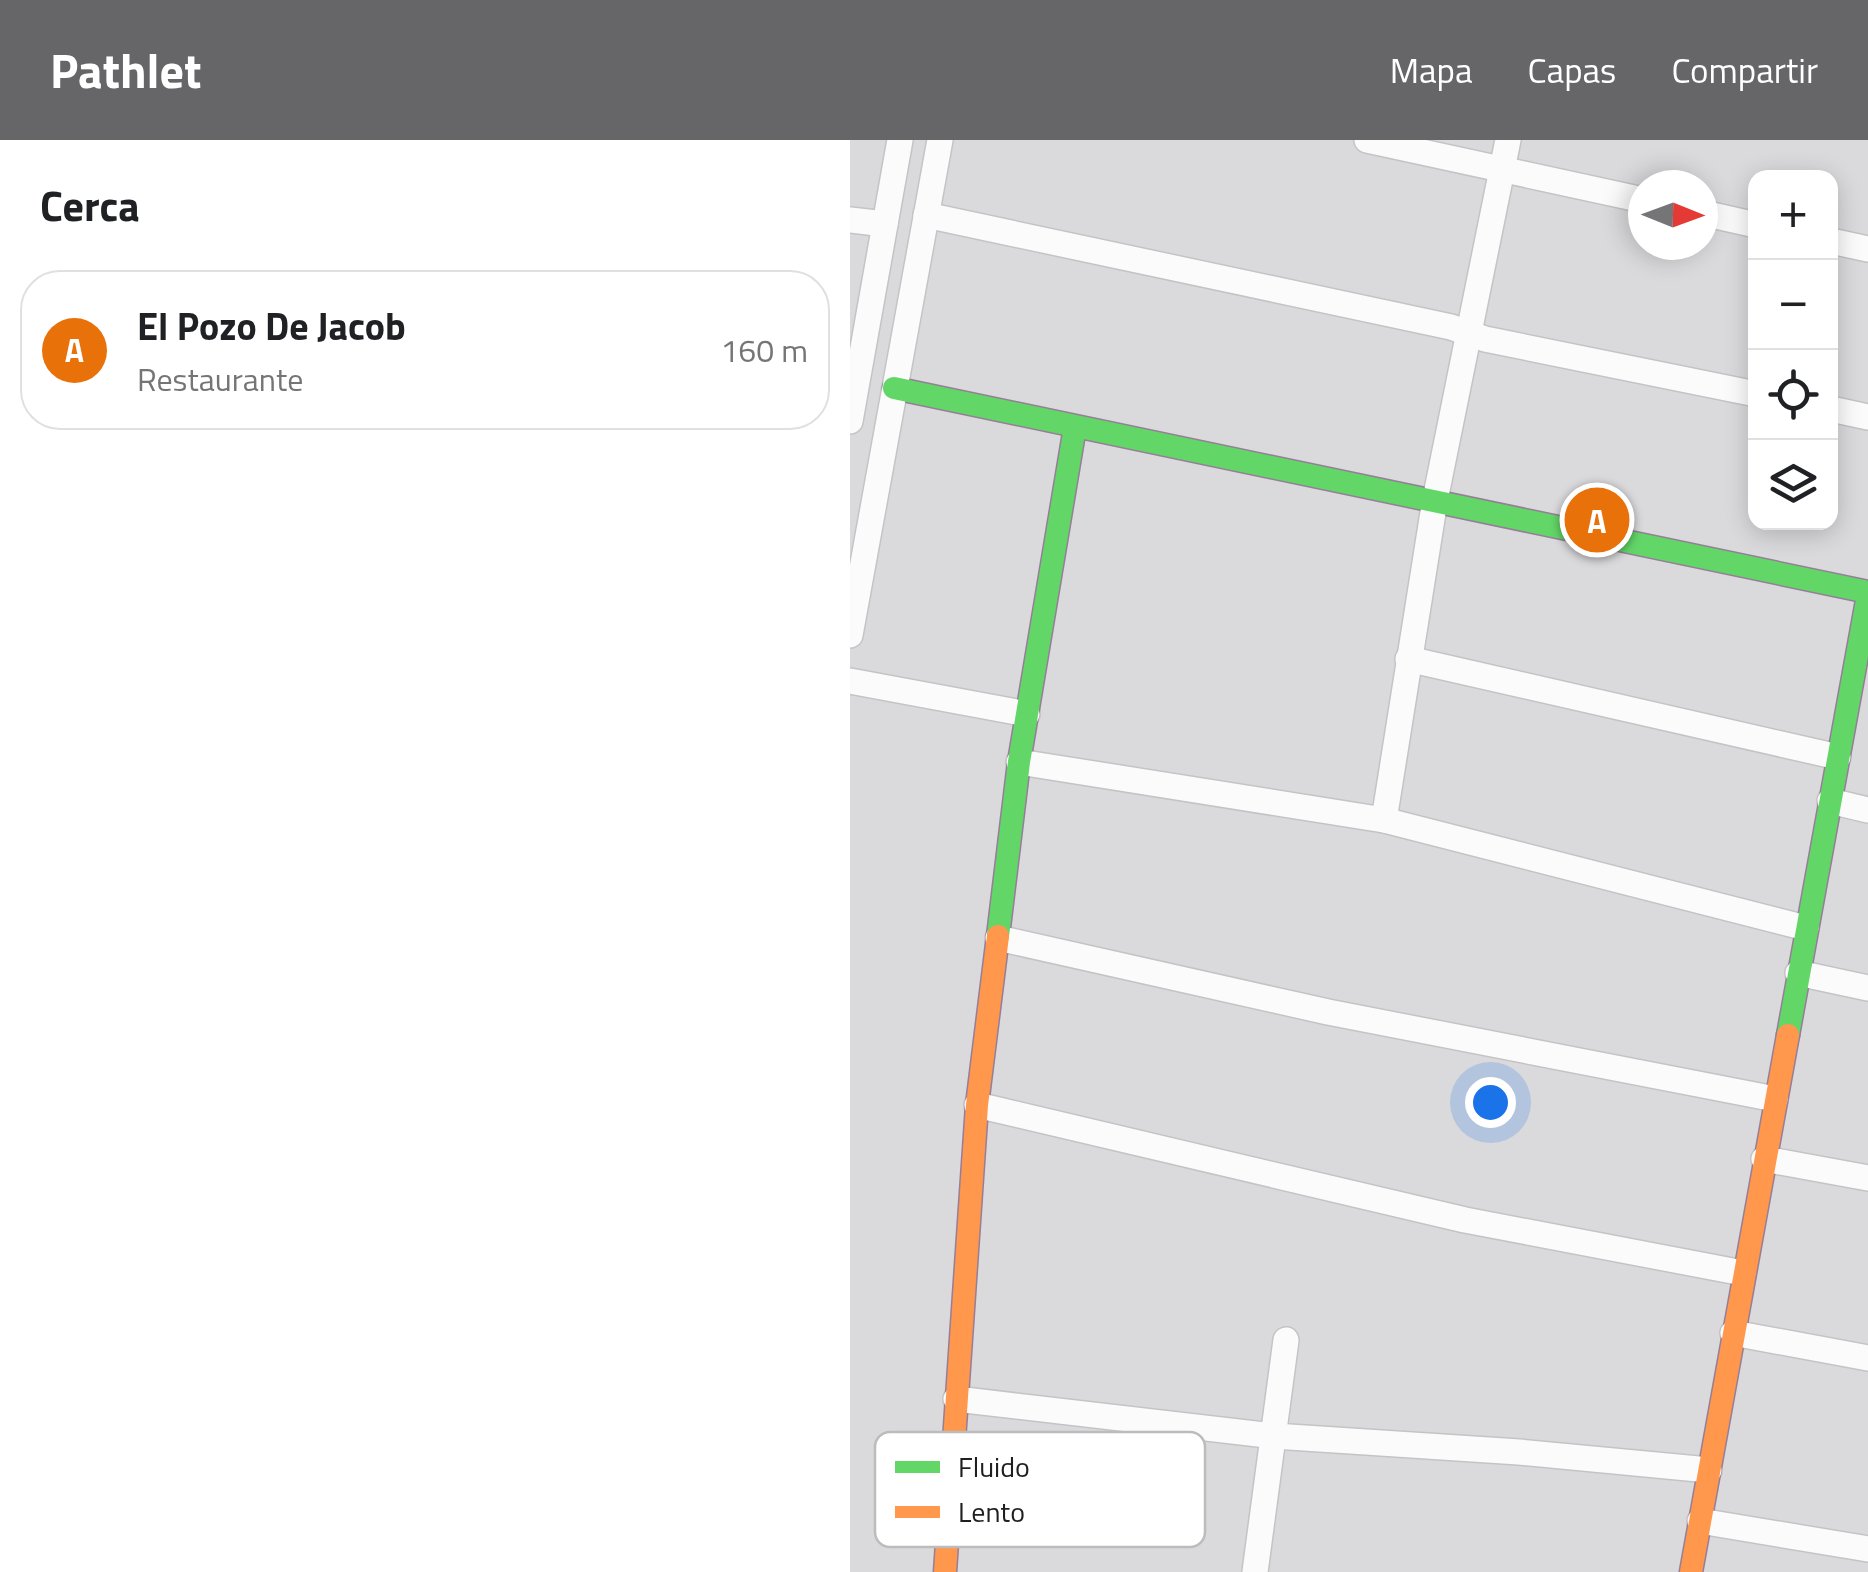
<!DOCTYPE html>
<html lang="es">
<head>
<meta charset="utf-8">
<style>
  body { margin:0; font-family:"Titillium Web",sans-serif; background:#f6f6f6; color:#202124 }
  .controls { position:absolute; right:30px; top:30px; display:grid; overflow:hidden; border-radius:20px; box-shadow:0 5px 25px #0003 }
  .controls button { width:90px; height:90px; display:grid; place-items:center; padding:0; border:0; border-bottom:2px solid #e0e0e0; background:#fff; color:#202124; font:50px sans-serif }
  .compass { position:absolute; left:778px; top:30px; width:90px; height:90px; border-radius:50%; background:#fff; box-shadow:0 5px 25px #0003; rotate:91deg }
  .you { position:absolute; left:640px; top:962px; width:35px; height:35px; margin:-25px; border:8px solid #fff; border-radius:50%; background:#1a73e8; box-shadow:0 0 0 15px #1a73e833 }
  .badge { display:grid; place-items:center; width:65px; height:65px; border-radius:50%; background:#666567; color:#fff; font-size:32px; font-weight:700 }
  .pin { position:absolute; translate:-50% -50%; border:5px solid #fff; box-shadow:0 2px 10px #0006 }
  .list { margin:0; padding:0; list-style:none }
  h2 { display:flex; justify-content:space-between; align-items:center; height:130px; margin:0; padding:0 40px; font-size:42px }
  h2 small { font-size:32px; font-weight:400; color:#757577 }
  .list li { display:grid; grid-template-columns:65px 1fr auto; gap:30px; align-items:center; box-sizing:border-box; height:160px; margin:0 20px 20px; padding:0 20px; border:2px solid #e0e0e0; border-radius:40px }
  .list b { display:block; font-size:38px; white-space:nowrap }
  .list p { margin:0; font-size:32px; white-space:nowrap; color:#757577 }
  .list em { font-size:32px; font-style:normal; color:#757577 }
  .icon { flex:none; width:55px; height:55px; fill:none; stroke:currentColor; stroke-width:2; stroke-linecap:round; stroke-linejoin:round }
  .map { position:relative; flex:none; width:1018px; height:1432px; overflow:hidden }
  header { display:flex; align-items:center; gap:60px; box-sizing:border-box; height:140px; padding:0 50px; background:#666567; color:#fff }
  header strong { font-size:48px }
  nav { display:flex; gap:55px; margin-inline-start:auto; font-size:35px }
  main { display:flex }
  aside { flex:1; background:#fff }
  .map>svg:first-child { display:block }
  .residential { fill:#dad9dc; fill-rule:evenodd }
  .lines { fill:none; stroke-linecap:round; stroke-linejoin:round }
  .street-casing { stroke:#c5c3c6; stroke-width:28 }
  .fast-casing { stroke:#967e98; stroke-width:25 }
  .slow-casing { stroke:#967e98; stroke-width:25 }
  .street { stroke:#fcfbfc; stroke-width:25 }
  .fast { stroke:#63d668; stroke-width:22 }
  .slow { stroke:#ff974d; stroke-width:22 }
  .key { fill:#fff; stroke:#bcbcbc; stroke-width:2.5 }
  .key-label { font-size:28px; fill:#1f1f1f }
</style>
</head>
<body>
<header>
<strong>Pathlet</strong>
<nav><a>Mapa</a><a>Capas</a><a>Compartir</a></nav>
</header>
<main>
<aside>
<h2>Cerca<small></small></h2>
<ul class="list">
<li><span class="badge" style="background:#e8710a">A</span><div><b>El Pozo De Jacob</b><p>Restaurante</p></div><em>160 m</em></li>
</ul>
</aside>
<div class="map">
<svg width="1018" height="1432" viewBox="0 0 1018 1432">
  <rect width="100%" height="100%" fill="#eae7ed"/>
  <!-- residential -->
  <path class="residential" d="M0,0H1018V1432H0ZM906,38H981V382H906ZM793,45H853V105H793Z"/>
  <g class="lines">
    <!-- street casing -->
    <g class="street-casing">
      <g id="street">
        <path d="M517,0L793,60"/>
        <path d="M853,73L906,85"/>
        <path d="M76,75L601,187L635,199L906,254"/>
        <path d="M0,80L35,84"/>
        <path d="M981,101L1018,109"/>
        <path d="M981,269L1018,277"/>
        <path d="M0,281L50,0"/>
        <path d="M0,495L90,0"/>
        <path d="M558,519L988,617"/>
        <path d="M0,541L177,574"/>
        <path d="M169,622L534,680L956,788"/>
        <path d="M980,661L1018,670"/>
        <path d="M534,680L585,360L658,0"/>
        <path d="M148,798L478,872L925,959"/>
        <path d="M948,833L1018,848"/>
        <path d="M127,965L615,1080L893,1133"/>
        <path d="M914,1019L1018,1038"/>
        <path d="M883,1193L1018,1218"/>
        <path d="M106,1259L424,1296L669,1312L859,1330"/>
        <path d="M850,1381L1018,1409"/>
        <path d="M405,1432L436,1200"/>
      </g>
    </g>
    <!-- fast casing -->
    <g class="fast-casing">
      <g id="fast">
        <path d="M44,248L1018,452"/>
        <path d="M148,796L169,622L225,287"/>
        <path d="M938,895L1018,455"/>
      </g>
    </g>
    <!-- slow casing -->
    <g class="slow-casing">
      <g id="slow">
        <path d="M95,1432L127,965L148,796"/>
        <path d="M841,1432L938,895"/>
      </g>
    </g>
    <!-- street -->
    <use href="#street" class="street"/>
    <!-- fast -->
    <use href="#fast" class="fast"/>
    <!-- slow -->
    <use href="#slow" class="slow"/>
  </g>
  <!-- legend -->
  <rect x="25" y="1292" width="330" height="115" rx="15" class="key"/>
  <rect x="45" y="1321" width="45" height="12" fill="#63d668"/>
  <rect x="45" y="1366" width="45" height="12" fill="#ff974d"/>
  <g class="key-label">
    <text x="108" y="1337">Fluido</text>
    <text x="108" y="1382">Lento</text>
  </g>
</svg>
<div class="controls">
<button>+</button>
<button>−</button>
<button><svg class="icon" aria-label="locate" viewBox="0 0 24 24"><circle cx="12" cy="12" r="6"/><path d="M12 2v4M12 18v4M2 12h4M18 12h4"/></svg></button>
<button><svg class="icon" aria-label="layers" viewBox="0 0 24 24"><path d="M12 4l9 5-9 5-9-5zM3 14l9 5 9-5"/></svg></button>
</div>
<svg class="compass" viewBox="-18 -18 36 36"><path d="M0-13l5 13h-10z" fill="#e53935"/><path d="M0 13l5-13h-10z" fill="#757577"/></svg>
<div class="you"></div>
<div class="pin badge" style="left:747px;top:380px;background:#e8710a">A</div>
</div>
</main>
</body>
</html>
